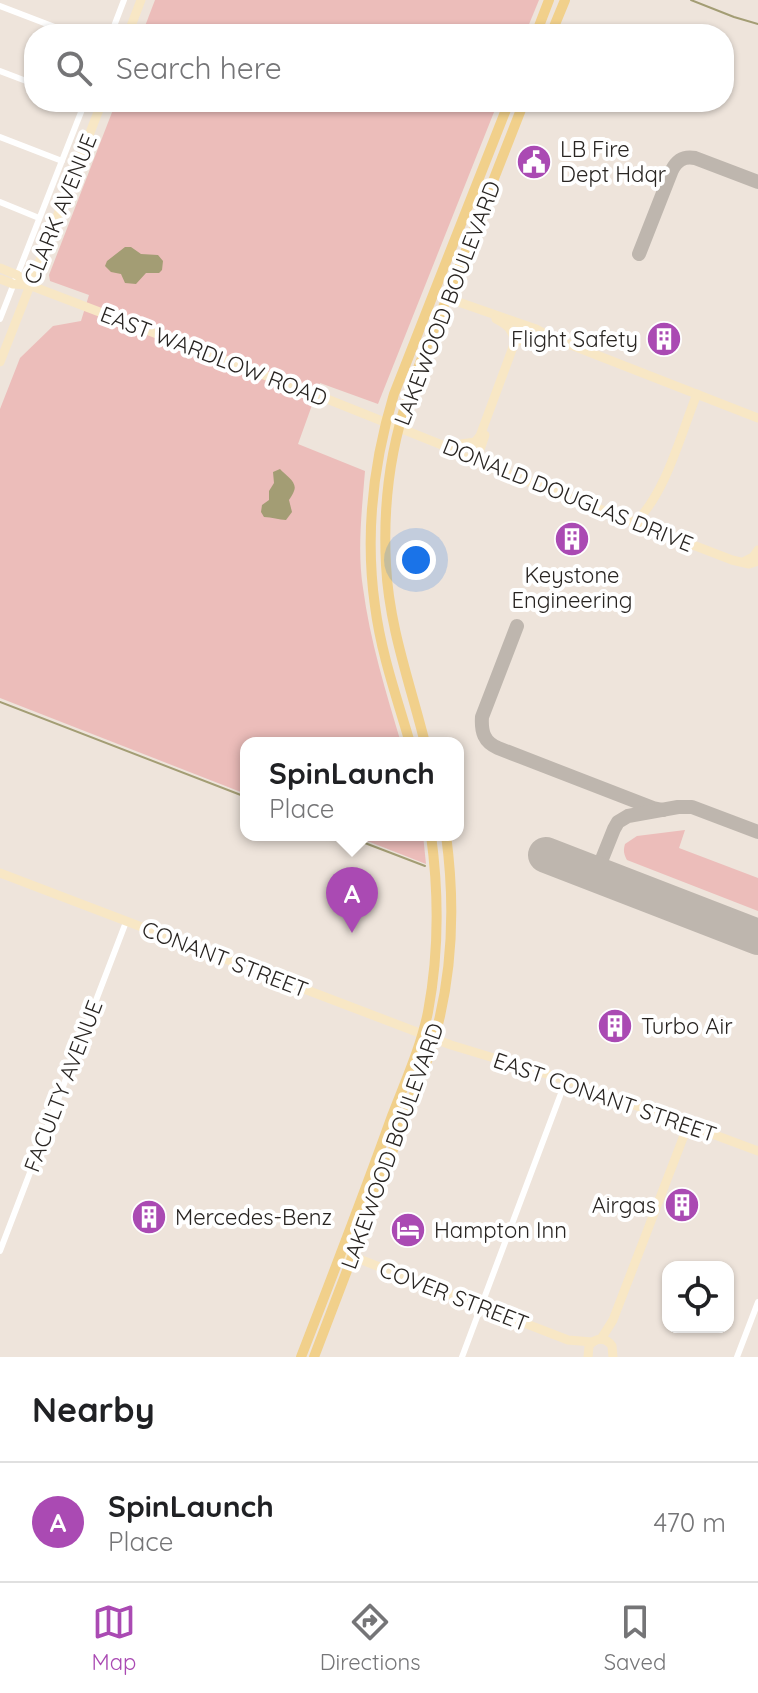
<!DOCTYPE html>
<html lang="en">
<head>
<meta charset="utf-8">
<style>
  body { margin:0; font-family:Quicksand,sans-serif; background:#f6f6f6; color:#202124 }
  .controls { position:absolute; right:24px; bottom:24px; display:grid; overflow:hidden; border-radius:16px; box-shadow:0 2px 6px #0004 }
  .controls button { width:72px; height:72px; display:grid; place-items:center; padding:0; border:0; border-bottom:2px solid #e0e0e0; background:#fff; color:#202124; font:40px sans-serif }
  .you { position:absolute; left:416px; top:560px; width:28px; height:28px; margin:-20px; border:6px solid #fff; border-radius:50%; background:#1a73e8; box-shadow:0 0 0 12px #1a73e833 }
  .badge { display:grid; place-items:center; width:52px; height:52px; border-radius:50%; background:#aa4ab3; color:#fff; font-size:26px; font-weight:700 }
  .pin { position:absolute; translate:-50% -66px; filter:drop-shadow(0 2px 4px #0008) }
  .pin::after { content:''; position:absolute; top:42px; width:28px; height:24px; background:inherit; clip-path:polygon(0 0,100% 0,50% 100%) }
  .popup { position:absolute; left:240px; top:737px; width:224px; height:104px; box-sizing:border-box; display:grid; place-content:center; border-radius:16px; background:#fff; filter:drop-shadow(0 2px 6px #0005); font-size:26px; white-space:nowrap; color:#757577 }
  .popup b { font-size:30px; color:#202124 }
  .popup::after { content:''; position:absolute; left:50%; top:100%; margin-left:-16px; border:16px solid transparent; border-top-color:#fff }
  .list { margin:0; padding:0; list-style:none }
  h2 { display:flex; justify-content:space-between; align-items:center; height:104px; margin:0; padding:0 32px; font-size:34px }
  h2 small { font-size:26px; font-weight:400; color:#757577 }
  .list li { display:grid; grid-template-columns:52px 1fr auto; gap:24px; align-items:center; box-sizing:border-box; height:120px; padding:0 32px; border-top:2px solid #e0e0e0 }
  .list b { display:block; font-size:30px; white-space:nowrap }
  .list p { margin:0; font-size:26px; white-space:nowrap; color:#757577 }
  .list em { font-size:26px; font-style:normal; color:#757577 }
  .icon { flex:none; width:44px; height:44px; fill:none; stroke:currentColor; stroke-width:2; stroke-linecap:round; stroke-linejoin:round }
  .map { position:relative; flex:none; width:758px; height:1357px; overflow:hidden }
  .search { position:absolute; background:#fff; box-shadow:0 2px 6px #0004; left:24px; right:24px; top:24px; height:88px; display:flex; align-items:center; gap:20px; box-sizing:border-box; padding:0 28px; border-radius:32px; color:#757577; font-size:30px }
  .sheet { height:224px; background:#fff }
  nav { display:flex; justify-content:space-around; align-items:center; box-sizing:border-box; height:112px; border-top:2px solid #e0e0e0; background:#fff; font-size:22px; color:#757577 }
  nav a { display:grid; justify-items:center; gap:4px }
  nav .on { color:#aa4ab3 }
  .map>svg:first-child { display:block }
  .green { fill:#ecbdba }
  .water { fill:#a39d74 }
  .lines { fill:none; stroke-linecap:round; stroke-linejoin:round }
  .stream { stroke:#a39d74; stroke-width:2 }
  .taxiway { stroke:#beb6ae; stroke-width:14 }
  .runway { stroke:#beb6ae; stroke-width:36 }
  .street { stroke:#fff; stroke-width:6 }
  .secondary { stroke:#f8e7c5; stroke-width:9 }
  .primary { stroke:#f1d08b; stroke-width:10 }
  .labels { text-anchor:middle; stroke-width:8; stroke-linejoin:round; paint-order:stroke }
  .poi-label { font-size:22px; fill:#292522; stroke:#fff; text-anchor:start }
  .street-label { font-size:22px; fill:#292522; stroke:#fff }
</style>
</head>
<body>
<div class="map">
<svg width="758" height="1357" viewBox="0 0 758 1357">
  <rect width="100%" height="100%" fill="#eee4db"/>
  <!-- green -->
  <g class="green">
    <path d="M155,0H539L525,34H142Z"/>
    <path d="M116,102H498L378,404L320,383L298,444L365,471C362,509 357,550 363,588C370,641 386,692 401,743H246V794L0,698V409L20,358L53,326L81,321L89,295L50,281L49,275Z"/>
    <path d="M685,830L679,848L758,878V911L627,860C624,854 623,851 625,844L637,836Z"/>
    <path d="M352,835H423L426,864Z"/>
  </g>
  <!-- water -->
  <g class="water">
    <path d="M125,247H131L141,254L158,255L163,261L162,270L159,273H146L136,284L125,283L121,274L111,272L105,266L107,261Z"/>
    <path d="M280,469C285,475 298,482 294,491C293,494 291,497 289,500L292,512L286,520C279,520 272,517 264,517L261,512L262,505L269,500V491L274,483L273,472Z"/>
  </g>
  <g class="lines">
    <!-- stream -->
    <g class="stream">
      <path d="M691,0L734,17L758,24"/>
      <path d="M0,702L246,797"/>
      <path d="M344,835L425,866"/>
    </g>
    <!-- taxiway -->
    <g class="taxiway">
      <path d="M639,254L672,170C677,160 684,156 695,158L758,182"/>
      <path d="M517,626L482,717C481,732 484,742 498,748L653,808L663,810"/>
      <path d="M596,874L614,829L618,822L628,816L678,807H692L758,832"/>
    </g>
    <!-- runway -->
    <path class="runway" d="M546,855L758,937"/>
    <!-- street -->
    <g class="street">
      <path d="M0,6L73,34"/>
      <path d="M111,34L124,0"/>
      <path d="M0,71L34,84"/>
      <path d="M0,137L62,161"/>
      <path d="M0,202L39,218"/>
      <path d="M0,319L85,102"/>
      <path d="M0,1251L126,922"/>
      <path d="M462,1357L566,1080"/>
      <path d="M737,1357L758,1302"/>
    </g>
    <!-- secondary -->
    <g class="secondary">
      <path d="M128,34L141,0"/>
      <path d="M0,268L17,275L29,285"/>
      <path d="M0,279L13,284L29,285L327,399L447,447L464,457L732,560L749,564L758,561"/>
      <path d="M447,298L536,329L553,338L758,418"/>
      <path d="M496,319C508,325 513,330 515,344"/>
      <path d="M0,362L102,102"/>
      <path d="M447,446L475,442L480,436L513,347C522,333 532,335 546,337"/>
      <path d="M476,461L485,435"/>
      <path d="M636,522C667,490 680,436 697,394"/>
      <path d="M745,561L753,557L758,550"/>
      <path d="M0,873L451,1045L570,1081L758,1151"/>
      <path d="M341,1252L568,1340L592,1342"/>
      <path d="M601,1339L613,1320L688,1125"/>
      <path d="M588,1357L589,1346C596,1337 606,1337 612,1346L613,1357"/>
    </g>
    <!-- primary -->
    <g class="primary">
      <path d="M536,34L549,0"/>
      <path d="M551,34L565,0"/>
      <path d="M410,743C397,698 381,653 375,606C365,535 373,463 394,394L509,102"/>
      <path d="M425,743C410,683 389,627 386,565C383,509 390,450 408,397C420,358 438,321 453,283C477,223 500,162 524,102"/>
      <path d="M301,1357C332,1277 363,1197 392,1116C405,1082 421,1047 428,1012C439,953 439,894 431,835"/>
      <path d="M314,1357L430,1053C453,981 456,909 446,835"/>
    </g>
  </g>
  <!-- icons -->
  <defs>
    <g id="civic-disc" transform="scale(1.8)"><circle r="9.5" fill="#aa4ab3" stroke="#fff"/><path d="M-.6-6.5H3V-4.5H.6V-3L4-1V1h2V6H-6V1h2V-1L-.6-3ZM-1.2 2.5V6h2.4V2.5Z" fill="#fff"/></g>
    <g id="building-disc" transform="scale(1.8)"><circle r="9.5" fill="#aa4ab3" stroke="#fff"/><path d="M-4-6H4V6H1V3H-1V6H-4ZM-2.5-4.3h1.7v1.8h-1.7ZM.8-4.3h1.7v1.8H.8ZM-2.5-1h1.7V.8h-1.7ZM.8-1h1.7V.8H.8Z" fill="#fff"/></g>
    <g id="hotel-disc" transform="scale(1.8)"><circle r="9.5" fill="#aa4ab3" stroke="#fff"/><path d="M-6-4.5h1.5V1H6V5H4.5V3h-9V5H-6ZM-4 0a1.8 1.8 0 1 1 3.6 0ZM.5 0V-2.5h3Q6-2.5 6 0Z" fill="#fff"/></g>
  </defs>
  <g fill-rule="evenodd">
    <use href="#civic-disc" x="534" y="162"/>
    <use href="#building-disc" x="664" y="339"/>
    <use href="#building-disc" x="572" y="539"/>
    <use href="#building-disc" x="615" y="1026"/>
    <use href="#building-disc" x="682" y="1205"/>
    <use href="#building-disc" x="149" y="1217"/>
    <use href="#hotel-disc" x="408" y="1230"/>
  </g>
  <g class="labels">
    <!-- poi labels -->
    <g class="poi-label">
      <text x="560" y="157">LB Fire<tspan x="560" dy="25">Dept Hdqr</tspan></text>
      <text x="638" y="347" text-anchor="end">Flight Safety</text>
      <text x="572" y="583" text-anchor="middle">Keystone<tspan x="572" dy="25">Engineering</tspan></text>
      <text x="641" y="1034">Turbo Air</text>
      <text x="656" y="1213" text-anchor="end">Airgas</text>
      <text x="175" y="1225">Mercedes-Benz</text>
      <text x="434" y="1238">Hampton Inn</text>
    </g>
    <!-- street labels -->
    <g class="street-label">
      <text transform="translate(60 209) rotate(-68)" y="8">CLARK AVENUE</text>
      <text transform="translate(447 303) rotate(-69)" y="8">LAKEWOOD BOULEVARD</text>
      <text transform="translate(214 356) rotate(21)" y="8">EAST WARDLOW ROAD</text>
      <text transform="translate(568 495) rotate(22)" y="8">DONALD DOUGLAS DRIVE</text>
      <text transform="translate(225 959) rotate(21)" y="8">CONANT STREET</text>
      <text transform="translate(63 1086) rotate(-69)" y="8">FACULTY AVENUE</text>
      <text transform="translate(605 1097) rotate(19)" y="8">EAST CONANT STREET</text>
      <text transform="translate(392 1146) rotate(-70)" y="8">LAKEWOOD BOULEVARD</text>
      <text transform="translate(454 1296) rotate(21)" y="8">COVER STREET</text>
    </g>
  </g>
</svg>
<div class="controls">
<button><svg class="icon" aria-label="locate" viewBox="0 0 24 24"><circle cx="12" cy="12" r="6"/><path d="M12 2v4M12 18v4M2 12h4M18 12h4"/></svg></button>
</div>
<div class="you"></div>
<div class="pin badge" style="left:352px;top:933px">A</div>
<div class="popup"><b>SpinLaunch</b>Place</div>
<div class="search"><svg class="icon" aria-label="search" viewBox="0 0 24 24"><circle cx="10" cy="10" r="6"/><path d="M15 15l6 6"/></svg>Search here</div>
</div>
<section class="sheet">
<h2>Nearby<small></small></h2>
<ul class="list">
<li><span class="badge">A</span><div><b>SpinLaunch</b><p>Place</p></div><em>470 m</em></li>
</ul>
</section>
<nav>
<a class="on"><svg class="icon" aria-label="map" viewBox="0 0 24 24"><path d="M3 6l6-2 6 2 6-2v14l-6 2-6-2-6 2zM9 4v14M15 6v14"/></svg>Map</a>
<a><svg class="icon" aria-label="directions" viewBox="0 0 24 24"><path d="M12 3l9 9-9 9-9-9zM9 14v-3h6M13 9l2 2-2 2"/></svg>Directions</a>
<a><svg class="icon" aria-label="saved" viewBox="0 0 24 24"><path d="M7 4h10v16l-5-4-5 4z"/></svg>Saved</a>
</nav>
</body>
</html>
